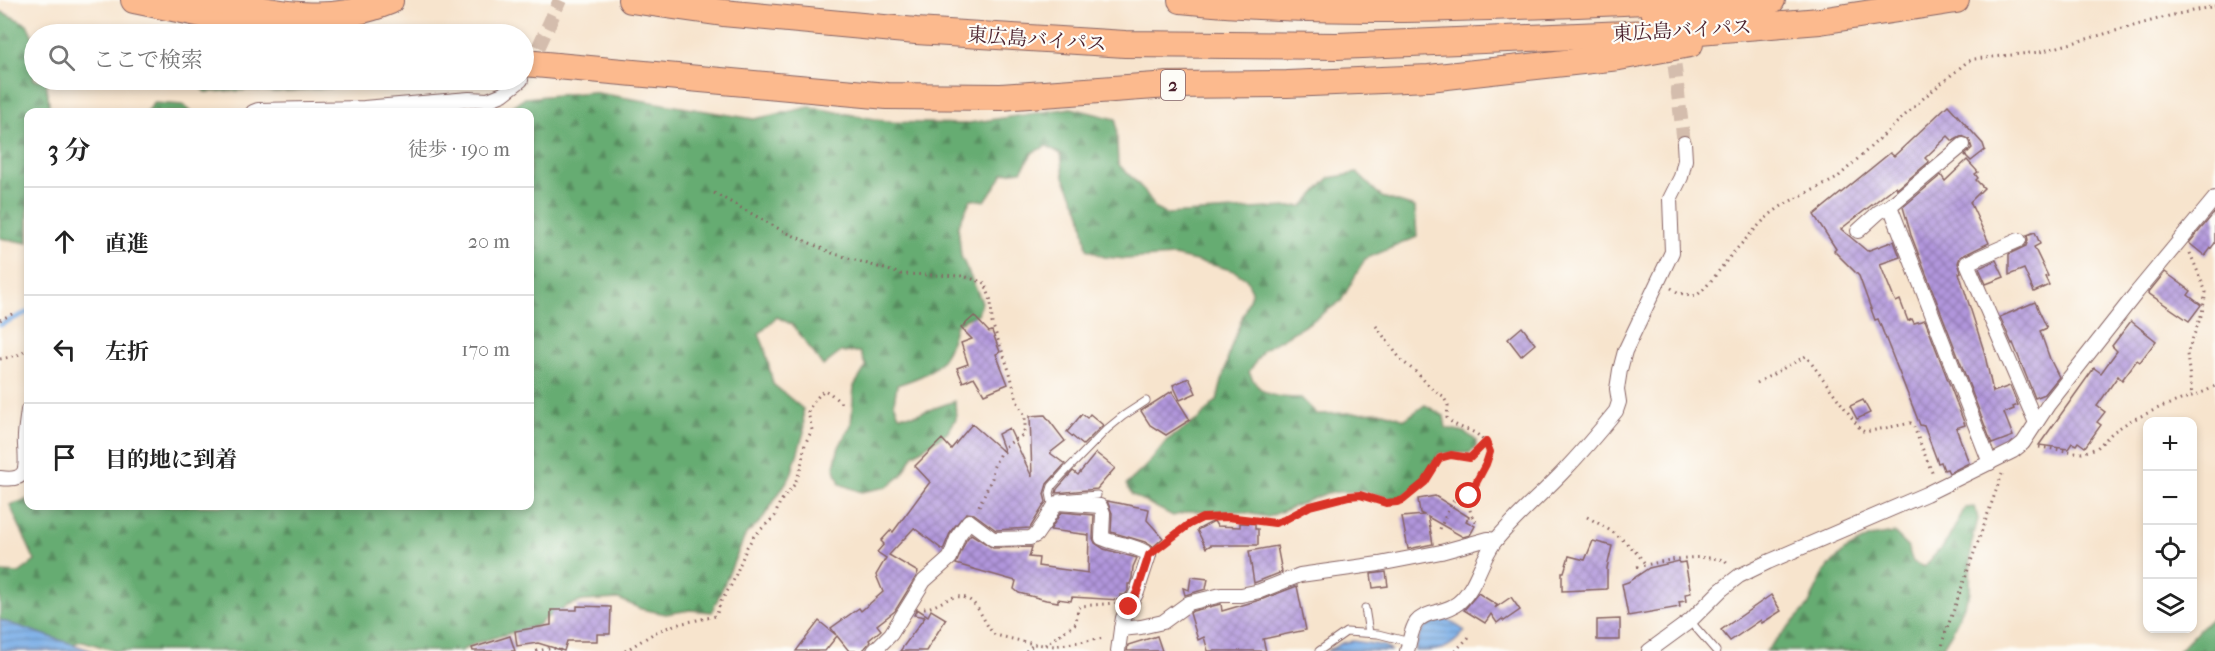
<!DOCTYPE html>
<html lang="ja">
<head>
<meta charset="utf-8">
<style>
  body { margin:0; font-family:"IM FELL French Canon","Noto Serif JP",serif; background:#f2f2f2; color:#222 }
  .controls { position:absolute; right:18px; bottom:18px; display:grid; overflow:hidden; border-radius:12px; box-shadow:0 3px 9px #0003 }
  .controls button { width:54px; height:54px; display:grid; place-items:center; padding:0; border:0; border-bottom:2px solid #e0e0e0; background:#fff; color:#222; font:30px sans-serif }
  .stop { position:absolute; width:18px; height:18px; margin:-14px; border:4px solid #d93025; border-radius:50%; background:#fff }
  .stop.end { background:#d93025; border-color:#fff; box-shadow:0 2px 6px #0008 }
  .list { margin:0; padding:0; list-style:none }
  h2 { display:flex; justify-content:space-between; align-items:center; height:78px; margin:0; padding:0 24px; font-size:26px }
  h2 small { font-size:20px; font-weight:400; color:#767676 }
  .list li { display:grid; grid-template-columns:39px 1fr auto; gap:18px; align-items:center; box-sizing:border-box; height:108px; padding:0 24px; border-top:2px solid #e0e0e0 }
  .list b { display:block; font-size:22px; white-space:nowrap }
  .list em { font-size:20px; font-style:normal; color:#767676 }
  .icon { flex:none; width:33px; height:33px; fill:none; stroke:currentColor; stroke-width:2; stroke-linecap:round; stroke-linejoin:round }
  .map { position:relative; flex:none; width:2215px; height:651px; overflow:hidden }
  .search { position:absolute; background:#fff; box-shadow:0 3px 9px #0003; left:24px; top:24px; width:510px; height:66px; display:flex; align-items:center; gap:15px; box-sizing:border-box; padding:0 21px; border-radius:33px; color:#767676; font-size:22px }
  .panel { position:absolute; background:#fff; box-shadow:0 3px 9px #0003; left:24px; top:108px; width:510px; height:402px; border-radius:12px }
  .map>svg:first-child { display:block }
  .forest { fill:url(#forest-firs); stroke:#58664e; stroke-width:1.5 }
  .water { fill:url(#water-rules); stroke:#626689; stroke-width:1.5 }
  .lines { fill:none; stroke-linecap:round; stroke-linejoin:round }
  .stream { stroke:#7aaee7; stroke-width:5 }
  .building { fill:url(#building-cross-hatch) }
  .minor-tunnel { stroke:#d4bdad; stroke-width:14; stroke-dasharray:14 7; stroke-linecap:butt }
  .service-casing { stroke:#876464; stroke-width:9 }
  .minor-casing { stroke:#876464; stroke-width:16 }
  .motorway-casing { stroke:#876464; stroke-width:28 }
  .path { stroke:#876464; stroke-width:3; stroke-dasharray:1.5 4.5; stroke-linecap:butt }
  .service { stroke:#fff; stroke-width:7 }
  .minor { stroke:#fff; stroke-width:14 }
  .motorway { stroke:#fcba8e; stroke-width:26 }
  .route { stroke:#d93025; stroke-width:8 }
  .labels { text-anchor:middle; stroke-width:4.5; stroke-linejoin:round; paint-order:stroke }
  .shield { fill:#fdfcf7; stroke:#806168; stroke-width:1.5 }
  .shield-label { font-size:18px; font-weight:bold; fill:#4a1f2b }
  .street-label { font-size:20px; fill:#4a1f2b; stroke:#fdfcf7 }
</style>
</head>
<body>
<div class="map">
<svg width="2215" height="651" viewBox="0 0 2215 651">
  <defs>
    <pattern id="forest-firs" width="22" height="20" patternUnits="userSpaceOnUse" patternTransform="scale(1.5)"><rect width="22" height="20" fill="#66ac72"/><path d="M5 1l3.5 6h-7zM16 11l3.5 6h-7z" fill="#568b5e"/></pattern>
    <pattern id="water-rules" width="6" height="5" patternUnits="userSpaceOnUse" patternTransform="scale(1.5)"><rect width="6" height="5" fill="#7aaee7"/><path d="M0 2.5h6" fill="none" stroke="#668dbb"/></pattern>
    <pattern id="building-cross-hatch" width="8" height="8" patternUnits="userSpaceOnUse" patternTransform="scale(1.5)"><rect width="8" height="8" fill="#b196dc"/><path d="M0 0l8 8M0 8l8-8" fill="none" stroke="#927ab3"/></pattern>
  </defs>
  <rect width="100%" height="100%" fill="#fdfcf7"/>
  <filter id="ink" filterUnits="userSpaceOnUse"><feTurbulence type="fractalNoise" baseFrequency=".0167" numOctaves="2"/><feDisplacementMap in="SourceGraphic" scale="12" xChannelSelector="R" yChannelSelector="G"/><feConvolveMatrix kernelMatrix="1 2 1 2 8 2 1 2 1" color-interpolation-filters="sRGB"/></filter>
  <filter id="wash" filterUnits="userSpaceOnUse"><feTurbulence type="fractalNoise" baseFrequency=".008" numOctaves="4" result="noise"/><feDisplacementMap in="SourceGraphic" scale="24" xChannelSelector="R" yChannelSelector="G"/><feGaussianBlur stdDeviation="1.35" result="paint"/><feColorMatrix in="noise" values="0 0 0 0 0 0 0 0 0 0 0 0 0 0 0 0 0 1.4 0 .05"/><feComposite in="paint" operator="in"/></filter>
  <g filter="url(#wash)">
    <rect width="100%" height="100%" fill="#f7e4cd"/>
    <!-- forest -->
    <g class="forest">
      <path d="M0,11L27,24L34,39V80H46L50,112H28V243L0,238Z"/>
      <path d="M193,80H366L357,86L274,92L253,90L205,92Z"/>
      <path d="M591,92L754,119L810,107L891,122L962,124L1071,108L1116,119L1118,164C1131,177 1149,192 1155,209L1166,214L1303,206L1329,178L1357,173L1382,197L1415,207L1417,237L1365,259L1341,301L1309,323L1263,350L1249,372C1259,397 1278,398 1301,398L1317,414L1384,412L1405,419L1425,405L1444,416L1446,428L1464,432L1476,440V447L1469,453H1439L1427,477L1404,495L1393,499L1365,491L1340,492L1327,493L1268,517L1236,511H1192L1173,516L1132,495L1126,485L1147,465L1167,440L1199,419L1217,400L1230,350L1252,291L1246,279L1234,271L1213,265L1174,256L1126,259L1104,257L1087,249L1081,213L1064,177L1061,154L1047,146L1033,152L1021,171L1004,173L985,201L971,199L958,226L961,256L982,302L978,314L956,324C946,365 937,372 897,385L894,403L899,415H914L955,401L956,419L947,433L914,454L902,475L887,487L861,492L840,484L834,466L839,447L851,425L854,386L866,367L860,352H841L823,366L793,325L777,317L759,334L765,349L773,384L803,409L804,432L791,475L761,521L746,534L712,612L690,610L666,614L641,609L619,599L583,601L567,606L546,618L538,625L476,643L461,651H115L83,641L49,650L0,637V572L19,573L35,561L10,505L28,499V506H530V112H504L525,98Z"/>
      <path d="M154,103L183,105L192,112H147Z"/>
      <path d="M1975,507L1978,519L1971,546L1970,592L1952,632L1940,651H1766L1808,606L1824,572L1844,551L1870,537L1894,533L1907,546L1913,562L1924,567L1947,541L1965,508Z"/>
      <path d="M2215,616V651H2178L2202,626Z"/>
    </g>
    <!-- water -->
    <g class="water">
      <path d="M0,620L93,651H0Z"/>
      <path d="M1449,620L1465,631C1449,651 1439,651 1415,651C1421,628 1424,622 1449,620Z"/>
      <path d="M1353,641L1385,646L1391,651H1327L1342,643Z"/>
    </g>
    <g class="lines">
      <!-- stream -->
      <path class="stream" d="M0,325L28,312"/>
    </g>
    <g id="blocks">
      <!-- building -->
      <g class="building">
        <path d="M1948,105L1983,144L1985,150L1971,161L1965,155L1972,148L1969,139L1962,136L1953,141L1948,136L1925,158L1929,162L1897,189L1896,186L1841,229L1867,251L1894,241L1900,257L1880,264L1893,296L1896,302L1900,300L1908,321L1912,319L1914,323L1925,320L1965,425L1956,428L1969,463L1949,473L1947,469L1944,470L1941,462L1938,463L1924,426L1920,425L1878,319L1875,320L1859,276L1834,251L1836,249L1814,215L1890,153L1894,156Z"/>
        <path d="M1967,160L1978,172L1975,174L1978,178L1976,180L1984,188L1970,202L1989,243L1960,257L1958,263L1961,272L1959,273L1984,351L1993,392L2010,386L2018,405L2013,407L2014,409L2004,413L2013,436L1992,444L1911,235L1903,207L1941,175L1945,181Z"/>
        <path d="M2215,212V243L2205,256L2189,243Z"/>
        <path d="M2035,232L2040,244L2034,247L2048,276L2045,277L2049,285L2034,292L2024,269L2009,275V254L2026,246L2028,240L2027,235Z"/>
        <path d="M1996,260L2004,277L1986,284L1979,268Z"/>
        <path d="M2165,272L2191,291L2188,295L2201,305L2189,321L2148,293Z"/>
        <path d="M2035,302L2047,328L2040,331L2050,359L2059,377L2045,394L2035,398L2013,343L2012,344L2000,317Z"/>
        <path d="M974,316L989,332L992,331L1000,352L996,354L1008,384L984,394L974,377L963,382L957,368L968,364L961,343L972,339L961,328Z"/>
        <path d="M2131,321L2156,341L2140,362L2137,360L2122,380L2118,376L2097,406L2105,412L2097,422L2101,425L2085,447L2078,442L2076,445L2072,443L2068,449L2039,445L2094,368L2101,373L2117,351L2112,346Z"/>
        <path d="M1522,327L1535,344L1521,356L1508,339Z"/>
        <path d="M1189,378L1196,393L1180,400L1173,385Z"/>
        <path d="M1172,391L1190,420L1166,435L1150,425L1141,411Z"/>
        <path d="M1863,400L1870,413L1857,419L1850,406Z"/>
        <path d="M1082,414L1087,418L1090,414L1103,425L1083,445L1067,432Z"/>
        <path d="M1045,415L1065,441L1050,453L1065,464L1047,484L1044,494L1046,502L1030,528L996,530L974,514L966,513L951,531L943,550L914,528L889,555L918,572L916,577L895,611L877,625L881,630L869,640L870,642L865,648L862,651H849L837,636L825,651H796L819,621L836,635L831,628L859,608L861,611L883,592L876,575L886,558L877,552L884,544L881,541L891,530L893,532L930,482L915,466L942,439L951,449L972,424L1005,453L998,434L1009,428L1032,477L1030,416Z"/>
        <path d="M1096,453L1115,468L1097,489L1056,493L1057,489L1073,471L1078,475Z"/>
        <path d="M1435,496L1469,517L1466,521L1475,526L1470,535L1463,537L1428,517L1433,544L1408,549L1402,517L1424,515L1420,513L1418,499Z"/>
        <path d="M1107,501L1149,509L1147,520L1163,538L1153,547L1145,542L1111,532L1112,513Z"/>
        <path d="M1061,512L1094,515L1093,538L1095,543L1104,549L1137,558L1133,567L1132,578L1130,584H1128V591L1125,595H1120V600L1072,597L1071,601L1058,599V602L1046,600L1019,593L1014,589L1016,581L956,564L966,540L971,534L993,548L1032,547L1029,557L1039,558L1038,566L1088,573L1089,535L1050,530Z"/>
        <path d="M1214,521L1217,526L1240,527V523H1255V529H1258V545H1211L1206,548L1197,530Z"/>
        <path d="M1593,541L1612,546L1607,568V589L1562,591V572H1564L1569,556L1585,560Z"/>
        <path d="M1277,546L1282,572L1254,583L1249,551Z"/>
        <path d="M1679,561L1680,563L1685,562L1691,593L1685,594L1686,601L1679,602L1680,607L1628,616L1622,584L1628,582L1649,568Z"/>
        <path d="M1386,572L1388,586L1373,588L1371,574Z"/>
        <path d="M1191,577L1208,579L1206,589L1185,595L1183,588L1189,590Z"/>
        <path d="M1297,586L1306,630L1263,639L1266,651H1208L1204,637L1198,640L1190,613L1193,611L1221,604L1222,611L1263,599Z"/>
        <path d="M1478,593L1497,605L1495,608L1511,597L1520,610L1504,621L1502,619L1497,623L1491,614L1485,623L1464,610Z"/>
        <path d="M1771,595L1781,611L1762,623L1761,620L1730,641L1721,630Z"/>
        <path d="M577,606L611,607L610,634H597V641H567L564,651L538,643L517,646L515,631L551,625V610H577Z"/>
        <path d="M917,609L928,616L931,610L946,619L926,651H900L925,617L914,615Z"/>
        <path d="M1620,619V640H1597V620Z"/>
        <path d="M510,636L515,651H473L472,648Z"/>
        <path d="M1157,636L1162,651H1127L1128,645Z"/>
      </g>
    </g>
  </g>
  <g filter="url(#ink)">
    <use href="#blocks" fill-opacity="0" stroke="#876464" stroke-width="1.5"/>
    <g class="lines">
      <!-- minor-tunnel -->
      <g class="minor-tunnel">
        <path d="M1672,44L1684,143"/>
        <path d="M530,66L560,0"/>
      </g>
      <!-- service casing -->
      <g class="service-casing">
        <g id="service">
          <path d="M1059,498L1097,495"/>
          <path d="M1053,508L1050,493L1052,486L1063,474L1107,429L1123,416L1146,401"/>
          <path d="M1365,608L1369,633"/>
          <path d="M1690,621L1716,651"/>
          <path d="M1319,651L1346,632L1378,634L1410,642"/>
        </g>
      </g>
      <!-- minor casing -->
      <g class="minor-casing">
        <g id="minor">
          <path d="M253,112L258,110L364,108L469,99L488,100L503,94L521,80"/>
          <path d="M1890,206L1990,463"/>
          <path d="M1858,231L1879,212L1890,206L1963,145"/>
          <path d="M2019,240L1967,263L2036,423"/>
          <path d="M0,478C30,482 26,467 25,445C24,433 27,421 28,410"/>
          <path d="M874,651L891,634L924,581L950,558L958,536L969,521L993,539L1030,538L1036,535L1045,522L1055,505L1058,503L1100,506L1103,513L1102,538C1115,544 1139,546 1149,555L1137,592L1123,618L1121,629"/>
          <path d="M1118,651L1121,629L1141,627L1163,622L1189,603L1221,595H1241L1260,591L1300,575L1379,564L1441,552L1488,539L1496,540"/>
          <path d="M1407,651C1413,629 1411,617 1437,612C1444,610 1452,608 1458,603C1477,587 1480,561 1495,541C1516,516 1540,496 1562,473C1581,453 1599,432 1616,411L1619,402L1617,389L1620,370L1625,351L1672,252L1670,199L1681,177L1685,160L1684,143"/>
          <path d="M1649,651L1690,621L1721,590L1739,576L1768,562L1926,494L2013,451L2023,443L2048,405L2137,292L2215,198"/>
        </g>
      </g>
      <!-- motorway casing -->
      <g class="motorway-casing">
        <g id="motorway">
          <path d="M134,0L299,34"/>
          <path d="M213,0C277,13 327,27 390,1"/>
          <path d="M631,0L723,13L916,31L1125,44L1337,46L1699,31L1820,21L1956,0"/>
          <path d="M1181,0C1345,17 1510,6 1673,0"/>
          <path d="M1655,14L1772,0"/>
          <path d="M524,63L887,96L1001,97L1169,85L1287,84L1429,78L1619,57L1690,44"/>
        </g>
      </g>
      <!-- path -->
      <g class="path">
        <path d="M714,193L783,231L832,253L901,274L963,276L985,283L991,301L992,323L1010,373L1017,401L1025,416V429L1021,436L1007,445L1001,451L993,468L992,478L977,510"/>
        <path d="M2190,253L2206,292L2202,313L2187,354L2192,395"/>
        <path d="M1671,288L1679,293L1696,296C1711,284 1720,268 1733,253C1743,242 1754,230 1765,219C1786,199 1813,192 1837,178L1927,95L1967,62L1974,59L2040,52L2169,16L2215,6"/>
        <path d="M0,320L14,313"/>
        <path d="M1376,326L1402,361L1417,373L1433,390L1443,396L1448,405L1447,418C1463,435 1477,423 1490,452C1483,476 1455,502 1479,525"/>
        <path d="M0,359L16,356L28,349"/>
        <path d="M1757,383L1806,356L1861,430L1865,432L1911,423L1913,425L1933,475"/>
        <path d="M2039,447L2082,453L2097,448L2113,432L2130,421L2161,407L2206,391L2215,386"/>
        <path d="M1587,517C1611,530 1630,542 1646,565"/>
        <path d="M1440,529C1447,513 1453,492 1472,488"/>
        <path d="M1160,547C1192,522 1200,513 1242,518C1253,520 1264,523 1274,523C1286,522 1296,512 1307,507C1317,503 1345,497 1356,495C1371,494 1384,508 1400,501C1417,494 1432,474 1440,458L1451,455L1470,458L1486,442"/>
        <path d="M1637,567C1668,560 1693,554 1725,560L1728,564"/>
        <path d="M924,608C935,608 944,599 955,597C979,594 982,624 995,635L1034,644L1054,646L1105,638"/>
        <path d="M1045,645L1076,623L1078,608L1081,606L1115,603"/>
        <path d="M536,651L553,648L563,651"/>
        <path d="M625,651L656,632L674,625L716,616L721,601L732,584L747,547L754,536L775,516L780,502L794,485L800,471L805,444L812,430L808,412L813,402L824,390L830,393L842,404"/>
        <path d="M1026,651L1034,644"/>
        <path d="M1455,651L1471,635"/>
        <path d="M1942,651L1943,640L2002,474"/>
      </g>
      <!-- service -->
      <use href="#service" class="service"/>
      <!-- minor -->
      <use href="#minor" class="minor"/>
      <!-- motorway -->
      <use href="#motorway" class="motorway"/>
    </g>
  </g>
  <g class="lines" filter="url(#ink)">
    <!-- route -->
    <path class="route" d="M1129,607L1137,592L1149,555L1188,525L1202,518L1228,517L1275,523L1284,520L1310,506L1349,496L1360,495L1386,503L1397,502L1403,500L1425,482L1440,458L1451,455L1470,458L1486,442L1490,452L1486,464L1469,496"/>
  </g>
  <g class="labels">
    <!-- shield labels -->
    <rect class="shield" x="1161" y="70" width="24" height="30" rx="4.5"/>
    <g class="shield-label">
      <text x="1173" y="91">2</text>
    </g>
    <!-- street labels -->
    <g class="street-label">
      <text transform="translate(1682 30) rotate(-3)" y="7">東広島バイパス</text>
      <text transform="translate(1037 39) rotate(4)" y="7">東広島バイパス</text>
    </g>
  </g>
</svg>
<div class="controls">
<button>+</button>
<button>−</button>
<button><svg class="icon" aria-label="locate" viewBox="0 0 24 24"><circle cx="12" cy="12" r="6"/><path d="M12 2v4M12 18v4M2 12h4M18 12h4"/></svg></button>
<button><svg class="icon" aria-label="layers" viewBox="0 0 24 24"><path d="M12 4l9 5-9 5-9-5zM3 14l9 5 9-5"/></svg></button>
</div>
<div class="stop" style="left:1469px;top:496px"></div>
<div class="stop end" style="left:1129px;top:607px"></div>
<div class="search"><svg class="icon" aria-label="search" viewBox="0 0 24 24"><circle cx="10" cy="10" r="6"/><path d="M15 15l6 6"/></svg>ここで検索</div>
<section class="panel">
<h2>3 分<small>徒歩 · 190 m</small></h2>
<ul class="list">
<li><svg class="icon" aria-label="ahead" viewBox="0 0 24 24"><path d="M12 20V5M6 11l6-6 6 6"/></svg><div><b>直進</b></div><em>20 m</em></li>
<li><svg class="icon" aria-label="left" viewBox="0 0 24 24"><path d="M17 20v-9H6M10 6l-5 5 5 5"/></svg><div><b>左折</b></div><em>170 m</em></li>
<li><svg class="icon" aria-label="arrive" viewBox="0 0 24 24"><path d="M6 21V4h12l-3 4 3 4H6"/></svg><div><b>目的地に到着</b></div></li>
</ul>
</section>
</div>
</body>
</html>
